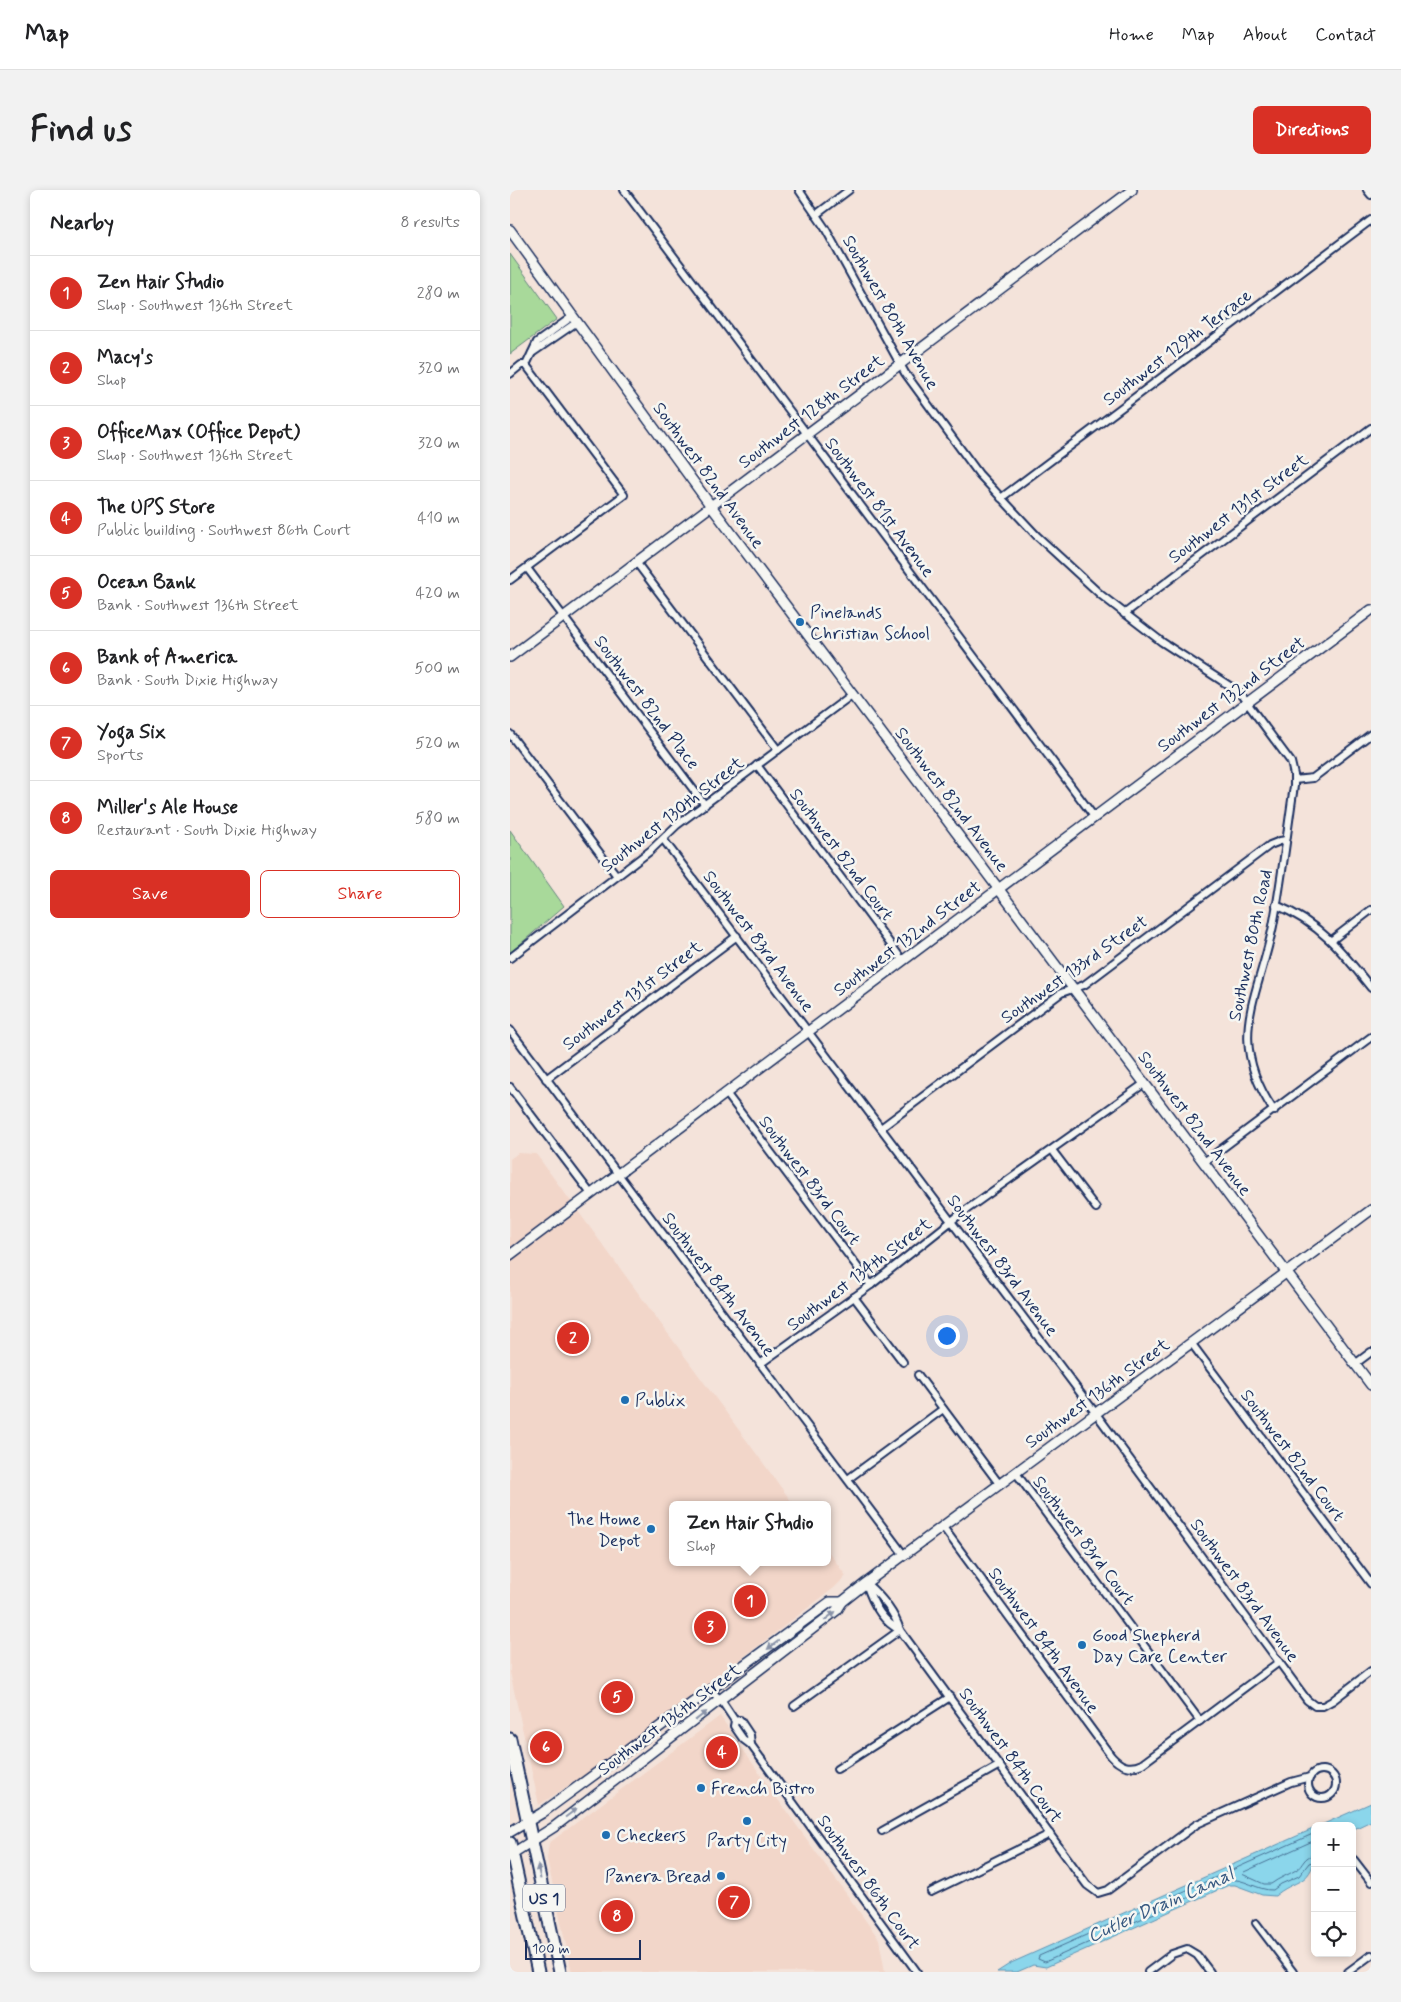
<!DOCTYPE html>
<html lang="en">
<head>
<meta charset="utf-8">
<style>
  body { margin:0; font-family:Mynerve,sans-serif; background:#f2f2f2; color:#202124 }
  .controls { position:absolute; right:15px; bottom:15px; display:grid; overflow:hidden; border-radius:8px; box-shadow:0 2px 8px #0003 }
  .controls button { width:45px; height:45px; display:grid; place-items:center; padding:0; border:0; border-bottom:1px solid #e0e0e0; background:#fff; color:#202124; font:25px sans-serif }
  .scale { position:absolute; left:15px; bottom:12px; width:116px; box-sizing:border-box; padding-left:5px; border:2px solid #1b2f5e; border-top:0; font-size:14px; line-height:18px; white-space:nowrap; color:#1b2f5e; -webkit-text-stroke:4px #f6f6f2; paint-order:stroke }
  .you { position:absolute; left:436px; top:1145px; width:18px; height:18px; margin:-12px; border:4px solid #fff; border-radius:50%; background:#1a73e8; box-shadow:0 0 0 8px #1a73e833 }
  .badge { display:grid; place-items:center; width:32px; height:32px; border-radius:50%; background:#d93025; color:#fff; font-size:16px; font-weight:700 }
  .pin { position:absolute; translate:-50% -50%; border:2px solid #fff; box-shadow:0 1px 5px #0006 }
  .popup { position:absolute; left:159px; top:1311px; width:162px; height:65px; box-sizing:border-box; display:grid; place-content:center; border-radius:8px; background:#fff; filter:drop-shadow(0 1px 4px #0005); font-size:16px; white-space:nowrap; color:#757577 }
  .popup b { font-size:19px; color:#202124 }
  .popup::after { content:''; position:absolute; left:50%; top:100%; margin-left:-10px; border:10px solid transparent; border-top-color:#fff }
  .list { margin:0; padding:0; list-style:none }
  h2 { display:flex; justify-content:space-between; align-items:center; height:65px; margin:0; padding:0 20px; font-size:21px }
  h2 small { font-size:16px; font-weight:400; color:#757577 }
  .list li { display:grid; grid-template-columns:32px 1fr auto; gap:15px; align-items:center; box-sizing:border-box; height:75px; padding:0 20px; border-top:1px solid #e0e0e0 }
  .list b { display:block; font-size:19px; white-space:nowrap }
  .list p { margin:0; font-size:16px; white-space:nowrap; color:#757577 }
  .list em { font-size:16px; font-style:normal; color:#757577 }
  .actions { display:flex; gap:10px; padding:15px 20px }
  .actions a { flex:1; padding:11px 0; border:1px solid #d93025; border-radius:8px; text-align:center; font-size:18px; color:#d93025 }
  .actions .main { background:#d93025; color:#fff }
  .icon { flex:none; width:28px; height:28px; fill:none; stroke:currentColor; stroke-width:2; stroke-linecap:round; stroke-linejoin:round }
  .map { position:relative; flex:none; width:861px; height:1782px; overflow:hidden; border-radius:8px }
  header { display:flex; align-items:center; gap:30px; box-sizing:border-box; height:70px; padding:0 25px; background:#fff; border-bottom:1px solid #e0e0e0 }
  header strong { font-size:24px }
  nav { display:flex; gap:28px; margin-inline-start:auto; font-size:18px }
  .intro { display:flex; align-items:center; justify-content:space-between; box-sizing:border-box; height:120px; padding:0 30px }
  h1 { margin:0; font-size:35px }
  .button { padding:12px 22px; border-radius:8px; background:#d93025; color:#fff; font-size:18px; font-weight:700 }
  main { display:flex; gap:30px; padding:0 30px }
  aside { flex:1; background:#fff; border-radius:8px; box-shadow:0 2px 8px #0003 }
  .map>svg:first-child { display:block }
  .built { fill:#f2d6c9 }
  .green { fill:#a8d99a; stroke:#62847c }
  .water { fill:#8bd6eb; stroke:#5e93b3 }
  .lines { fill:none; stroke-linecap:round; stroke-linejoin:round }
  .shore { stroke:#487296; stroke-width:1 }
  .street-casing { stroke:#1b2f5e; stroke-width:10 }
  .secondary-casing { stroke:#1b2f5e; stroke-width:12 }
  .highway-casing { stroke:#1b2f5e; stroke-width:15 }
  .street { stroke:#f6f6f2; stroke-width:6 }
  .secondary { stroke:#f6f6f2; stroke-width:9 }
  .highway { stroke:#f6f6f2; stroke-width:11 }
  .oneway { fill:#8892a8 }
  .poi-dot { fill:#1f6fb2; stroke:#f6f6f2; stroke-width:2 }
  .labels { text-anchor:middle; stroke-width:5; stroke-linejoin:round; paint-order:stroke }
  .shield { fill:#f6f6f2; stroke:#5d6b8a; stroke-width:1 }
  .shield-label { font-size:16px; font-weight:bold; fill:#1b2f5e }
  .street-label { font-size:18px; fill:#1b2f5e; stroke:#f6f6f2 }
  .poi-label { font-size:18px; fill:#1b2f5e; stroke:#f6f6f2; text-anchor:start }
  .water-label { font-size:19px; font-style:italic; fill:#375981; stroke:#f6f6f2 }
</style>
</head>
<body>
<header>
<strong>Map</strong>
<nav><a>Home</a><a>Map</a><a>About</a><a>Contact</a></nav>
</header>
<div class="intro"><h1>Find us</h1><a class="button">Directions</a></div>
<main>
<aside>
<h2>Nearby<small>8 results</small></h2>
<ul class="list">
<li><span class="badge">1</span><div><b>Zen Hair Studio</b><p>Shop · Southwest 136th Street</p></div><em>280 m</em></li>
<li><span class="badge">2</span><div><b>Macy's</b><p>Shop</p></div><em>320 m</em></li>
<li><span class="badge">3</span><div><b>OfficeMax (Office Depot)</b><p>Shop · Southwest 136th Street</p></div><em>320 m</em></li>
<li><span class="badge">4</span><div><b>The UPS Store</b><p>Public building · Southwest 86th Court</p></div><em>410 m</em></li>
<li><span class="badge">5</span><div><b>Ocean Bank</b><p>Bank · Southwest 136th Street</p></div><em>420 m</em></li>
<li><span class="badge">6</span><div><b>Bank of America</b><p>Bank · South Dixie Highway</p></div><em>500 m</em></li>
<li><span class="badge">7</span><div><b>Yoga Six</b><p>Sports</p></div><em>520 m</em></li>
<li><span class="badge">8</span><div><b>Miller's Ale House</b><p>Restaurant · South Dixie Highway</p></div><em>580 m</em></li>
</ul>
<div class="actions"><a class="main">Save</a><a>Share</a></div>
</aside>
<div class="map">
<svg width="861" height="1782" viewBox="0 0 861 1782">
  <rect width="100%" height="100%" fill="#f4e3da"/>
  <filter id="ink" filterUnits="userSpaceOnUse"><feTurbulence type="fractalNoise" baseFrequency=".02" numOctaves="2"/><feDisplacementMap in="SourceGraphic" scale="10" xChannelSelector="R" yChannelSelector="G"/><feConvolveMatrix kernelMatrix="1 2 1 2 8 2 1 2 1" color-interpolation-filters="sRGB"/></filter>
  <g filter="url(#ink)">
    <!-- built -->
    <g class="built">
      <path d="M8,963L26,964L284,1315H162V1372H318V1361L336,1386L324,1398L185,1504L75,1585L29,1615L0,1482V969Z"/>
      <path d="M210,1526L261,1600L369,1749L375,1782H62L37,1669L39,1653Z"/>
    </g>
    <!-- green -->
    <g class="green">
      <path d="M0,64L47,129L0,164Z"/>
      <path d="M0,640L54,716L0,763Z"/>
    </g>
    <!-- water -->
    <g class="water">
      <path d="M861,1613V1631L842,1640V1636H809Z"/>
      <path d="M805,1638C805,1654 809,1679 792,1690C783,1695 774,1698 765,1706L752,1705L725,1695H719L536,1777L523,1775L507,1782H487L501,1773Z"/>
    </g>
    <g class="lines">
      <!-- shore -->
      <g class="shore">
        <path d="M805,1643L529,1766L528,1769L535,1772L718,1690C733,1687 748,1701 763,1700L771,1694L789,1686L799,1673L805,1671"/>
        <path d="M805,1650L734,1682L732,1684L754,1694H761C769,1688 778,1685 786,1680C794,1675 793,1666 805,1665"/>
      </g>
      <!-- street casing -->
      <g class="street-casing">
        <g id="street">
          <path d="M114,0L585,628"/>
          <path d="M289,0L315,38L395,183L469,284L527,346L591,405L652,452L729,502L781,572L784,585V596C777,642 772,689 763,736C748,810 715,848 764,921"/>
          <path d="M857,0L861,5"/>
          <path d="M307,24L339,0"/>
          <path d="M22,163L67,132"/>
          <path d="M0,184L11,175H16L27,152L63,126"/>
          <path d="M491,308L861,30"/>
          <path d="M126,372L268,560"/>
          <path d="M17,378L195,615"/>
          <path d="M0,390L114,305L16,175"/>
          <path d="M614,424L861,238"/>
          <path d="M0,544L107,686"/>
          <path d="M247,575L393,771"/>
          <path d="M784,590L803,588L861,544"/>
          <path d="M153,649L593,1233L797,1510L805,1516H813L822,1511L861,1481"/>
          <path d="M766,715C810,733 833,762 861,798"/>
          <path d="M822,750L861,720"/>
          <path d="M0,768L140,661L167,635L343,504"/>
          <path d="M0,840L394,1365"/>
          <path d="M36,889L227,746"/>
          <path d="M0,897L81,1004"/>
          <path d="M216,903L361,1095"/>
          <path d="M371,938L551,803L574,795L760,655L770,651L776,650"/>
          <path d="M542,960L586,1018"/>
          <path d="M694,972L861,847"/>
          <path d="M344,1107L393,1172"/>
          <path d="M682,1154L861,1394"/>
          <path d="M250,1174L361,1095L449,1025L635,893"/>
          <path d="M845,1174L861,1162"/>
          <path d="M408,1185L490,1295"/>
          <path d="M506,1283L690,1531"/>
          <path d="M338,1289L433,1219"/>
          <path d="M433,1337L601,1566C610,1576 619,1580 632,1574L769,1472"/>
          <path d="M356,1393C371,1406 384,1421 390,1440C372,1432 362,1412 356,1393Z"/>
          <path d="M201,1501L211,1510L225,1531L224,1536L233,1549L241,1555L407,1782"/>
          <path d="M284,1516L390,1440L577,1695L588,1703L598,1700L687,1634L781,1592L800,1587"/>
          <path d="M225,1531L230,1530L240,1545L241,1555"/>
          <path d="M327,1579L440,1507"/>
          <circle cx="812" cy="1594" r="14"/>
          <path d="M372,1641L490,1575"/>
          <path d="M844,1670L861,1692"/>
          <path d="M421,1702L540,1644"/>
          <path d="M746,1733L783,1782"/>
          <path d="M638,1782L662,1764L677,1759L687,1765L700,1782"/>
          <path d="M838,1782L861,1765"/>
        </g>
      </g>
      <!-- secondary casing -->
      <g class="secondary-casing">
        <g id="secondary">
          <path d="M0,40L201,316L861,1195"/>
          <path d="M0,467L622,0"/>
          <path d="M0,1065L861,420"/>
          <path d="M0,1642L32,1623L320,1412H332"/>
          <path d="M0,1665L44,1637L327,1420L332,1412L356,1393L861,1020"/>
        </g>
      </g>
      <!-- highway casing -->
      <g class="highway-casing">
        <g id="highway">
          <path d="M0,1549L50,1782"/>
          <path d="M0,1653L28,1782"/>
        </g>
      </g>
      <!-- street -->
      <use href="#street" class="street"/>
      <!-- secondary -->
      <use href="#secondary" class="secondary"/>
      <!-- highway -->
      <use href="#highway" class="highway"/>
    </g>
    <!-- one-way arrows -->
    <defs><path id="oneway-solid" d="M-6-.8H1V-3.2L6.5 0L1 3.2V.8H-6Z" transform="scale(1.25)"/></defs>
    <g class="oneway">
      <use href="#oneway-solid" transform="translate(320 1426) rotate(-38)"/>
      <use href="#oneway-solid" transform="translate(263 1455) rotate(143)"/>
      <use href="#oneway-solid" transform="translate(191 1526) rotate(-38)"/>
      <use href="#oneway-solid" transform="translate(61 1623) rotate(-37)"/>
      <use href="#oneway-solid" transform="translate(29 1682) rotate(-102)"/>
    </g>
  </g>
  <!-- markers -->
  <g class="poi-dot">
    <circle cx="290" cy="432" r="5"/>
    <circle cx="115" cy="1210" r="5"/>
    <circle cx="141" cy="1339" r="5"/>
    <circle cx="572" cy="1455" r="5"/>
    <circle cx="191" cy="1598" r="5"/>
    <circle cx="237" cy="1631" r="5"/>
    <circle cx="96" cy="1645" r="5"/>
    <circle cx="211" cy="1686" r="5"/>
  </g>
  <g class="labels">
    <!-- shield labels -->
    <rect class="shield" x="13" y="1694.5" width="42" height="27" rx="4"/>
    <g class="shield-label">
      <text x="34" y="1714">US 1</text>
    </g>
    <!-- street labels -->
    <g class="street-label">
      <text transform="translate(381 122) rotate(60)" y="6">Southwest 80th Avenue</text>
      <text transform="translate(667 157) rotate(-37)" y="6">Southwest 129th Terrace</text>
      <text transform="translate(301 221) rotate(-37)" y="6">Southwest 128th Street</text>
      <text transform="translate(199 285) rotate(54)" y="6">Southwest 82nd Avenue</text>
      <text transform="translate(370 317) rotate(53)" y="6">Southwest 81st Avenue</text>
      <text transform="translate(728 318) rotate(-37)" y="6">Southwest 131st Street</text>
      <text transform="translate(721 504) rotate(-37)" y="6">Southwest 132nd Street</text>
      <text transform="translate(137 512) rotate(53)" y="6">Southwest 82nd Place</text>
      <text transform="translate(442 609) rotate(53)" y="6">Southwest 82nd Avenue</text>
      <text transform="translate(162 624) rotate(-38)" y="6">Southwest 130th Street</text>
      <text transform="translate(332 664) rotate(53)" y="6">Southwest 82nd Court</text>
      <text transform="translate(397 748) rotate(-37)" y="6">Southwest 132nd Street</text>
      <text transform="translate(249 751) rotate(53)" y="6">Southwest 83rd Avenue</text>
      <text transform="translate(740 755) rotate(-78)" y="6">Southwest 80th Road</text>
      <text transform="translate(564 779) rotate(-35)" y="6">Southwest 133rd Street</text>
      <text transform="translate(122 805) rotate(-37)" y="6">Southwest 131st Street</text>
      <text transform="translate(685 933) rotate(53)" y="6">Southwest 82nd Avenue</text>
      <text transform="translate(300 990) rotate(53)" y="6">Southwest 83rd Court</text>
      <text transform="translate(493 1075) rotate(53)" y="6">Southwest 83rd Avenue</text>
      <text transform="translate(349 1084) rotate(-37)" y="6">Southwest 134th Street</text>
      <text transform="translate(209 1094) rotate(53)" y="6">Southwest 84th Avenue</text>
      <text transform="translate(587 1203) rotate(-36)" y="6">Southwest 136th Street</text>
      <text transform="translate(783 1265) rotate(53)" y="6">Southwest 82nd Court</text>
      <text transform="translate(574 1350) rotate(53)" y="6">Southwest 83rd Court</text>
      <text transform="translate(735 1400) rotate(54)" y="6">Southwest 83rd Avenue</text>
      <text transform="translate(534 1450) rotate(54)" y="6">Southwest 84th Avenue</text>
      <text transform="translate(159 1529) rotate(-37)" y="6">Southwest 136th Street</text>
      <text transform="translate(501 1565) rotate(54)" y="6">Southwest 84th Court</text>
      <text transform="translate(359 1692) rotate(54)" y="6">Southwest 86th Court</text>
    </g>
    <!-- poi labels -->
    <g class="poi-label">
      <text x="300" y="428">Pinelands<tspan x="300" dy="21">Christian School</tspan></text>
      <text x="125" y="1216">Publix</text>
      <text x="131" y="1335" text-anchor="end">The Home<tspan x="131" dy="21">Depot</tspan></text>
      <text x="582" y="1451">Good Shepherd<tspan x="582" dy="21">Day Care Center</tspan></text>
      <text x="201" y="1604">French Bistro</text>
      <text x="106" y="1651">Checkers</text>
      <text x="237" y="1656" text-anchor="middle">Party City</text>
      <text x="201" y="1692" text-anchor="end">Panera Bread</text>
    </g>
    <!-- water labels -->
    <g class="water-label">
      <text transform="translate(650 1714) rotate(-24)" y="7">Cutler Drain Canal</text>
    </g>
  </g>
</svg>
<div class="controls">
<button>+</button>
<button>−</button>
<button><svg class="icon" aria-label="locate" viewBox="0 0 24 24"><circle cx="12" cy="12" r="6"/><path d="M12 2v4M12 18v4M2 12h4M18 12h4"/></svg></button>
</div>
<div class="scale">100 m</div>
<div class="you"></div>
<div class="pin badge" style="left:240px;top:1411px">1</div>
<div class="popup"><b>Zen Hair Studio</b>Shop</div>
<div class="pin badge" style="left:63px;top:1148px">2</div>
<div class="pin badge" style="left:200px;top:1437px">3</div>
<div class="pin badge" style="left:212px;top:1562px">4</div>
<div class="pin badge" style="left:107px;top:1507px">5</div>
<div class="pin badge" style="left:36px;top:1557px">6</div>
<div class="pin badge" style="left:224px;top:1712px">7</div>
<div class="pin badge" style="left:107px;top:1726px">8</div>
</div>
</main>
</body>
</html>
